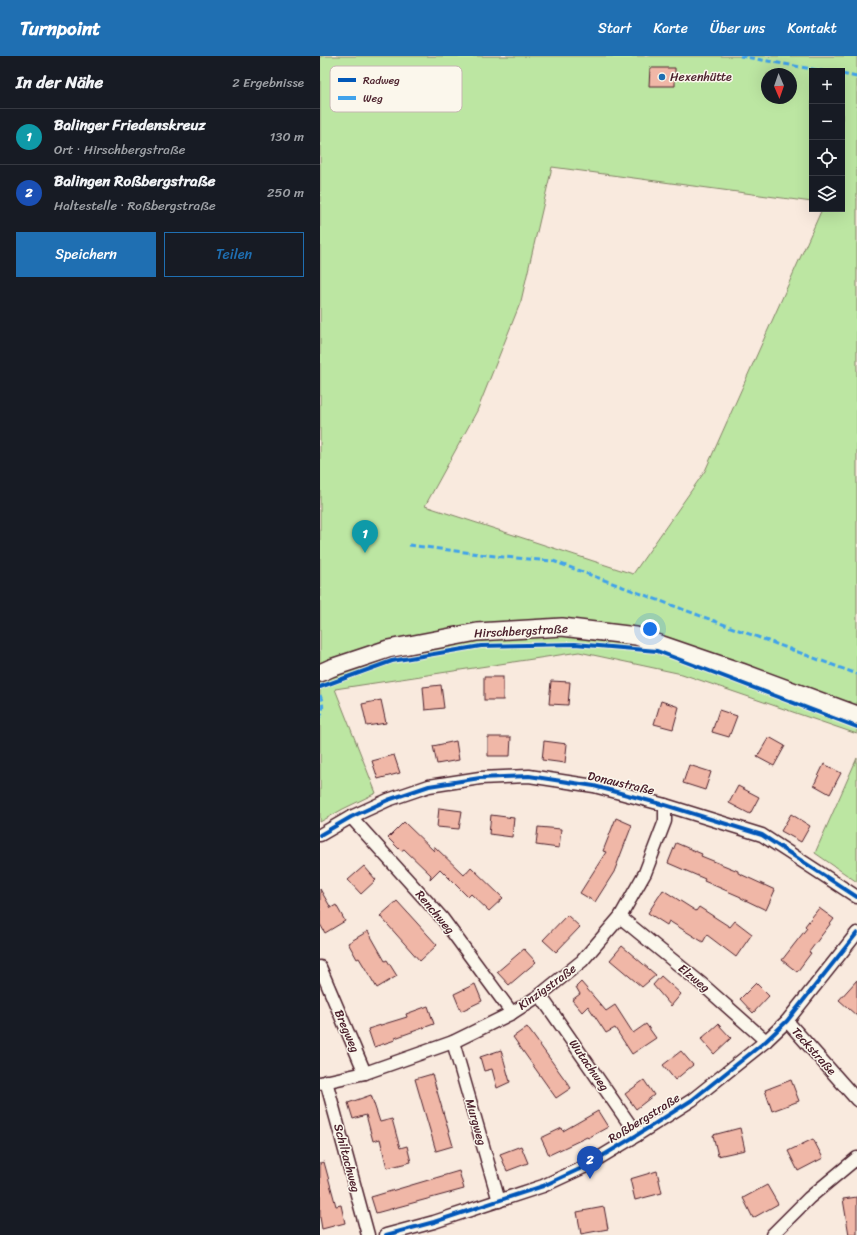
<!DOCTYPE html>
<html lang="de">
<head>
<meta charset="utf-8">
<style>
  body { margin:0; font-family:Sriracha,sans-serif; background:#242831; color:#f1f3f6 }
  .controls { position:absolute; right:12px; top:12px; display:grid; overflow:hidden; border-radius:0px; box-shadow:0 4px 16px #0002 }
  .controls button { width:36px; height:36px; display:grid; place-items:center; padding:0; border:0; border-bottom:1px solid #363941; background:#171b24; color:#f1f3f6; font:20px sans-serif }
  .compass { position:absolute; left:441px; top:12px; width:36px; height:36px; border-radius:50%; background:#171b24; box-shadow:0 4px 16px #0002; rotate:178deg }
  .you { position:absolute; left:330px; top:573px; width:14px; height:14px; margin:-10px; border:3px solid #fff; border-radius:50%; background:#1a73e8; box-shadow:0 0 0 6px #1a73e833 }
  .badge { display:grid; place-items:center; width:26px; height:26px; border-radius:50%; background:#1f6fb2; color:#fff; font-size:13px; font-weight:700 }
  .pin { position:absolute; translate:-50% -33px; filter:drop-shadow(0 1px 2px #0008) }
  .pin::after { content:''; position:absolute; top:21px; width:14px; height:12px; background:inherit; clip-path:polygon(0 0,100% 0,50% 100%) }
  .list { margin:0; padding:0; list-style:none }
  h2 { display:flex; justify-content:space-between; align-items:center; height:52px; margin:0; padding:0 16px; font-size:17px }
  h2 small { font-size:13px; font-weight:400; color:#9ea1a6 }
  .list li { display:grid; grid-template-columns:26px 1fr auto; gap:12px; align-items:center; box-sizing:border-box; height:56px; padding:0 16px; border-top:1px solid #363941 }
  .list b { display:block; font-size:15px; white-space:nowrap }
  .list p { margin:0; font-size:13px; white-space:nowrap; color:#9ea1a6 }
  .list em { font-size:13px; font-style:normal; color:#9ea1a6 }
  .actions { display:flex; gap:8px; padding:12px 16px }
  .actions a { flex:1; padding:9px 0; border:1px solid #1f6fb2; border-radius:0px; text-align:center; font-size:14px; color:#1f6fb2 }
  .actions .main { background:#1f6fb2; color:#fff }
  .icon { flex:none; width:22px; height:22px; fill:none; stroke:currentColor; stroke-width:2; stroke-linecap:round; stroke-linejoin:round }
  .map { position:relative; flex:none; width:537px; height:1179px; overflow:hidden }
  header { display:flex; align-items:center; gap:24px; box-sizing:border-box; height:56px; padding:0 20px; background:#1f6fb2; color:#fff }
  header strong { font-size:19px }
  nav { display:flex; gap:22px; margin-inline-start:auto; font-size:14px }
  main { display:flex }
  aside { flex:1; background:#171b24 }
  .map>svg:first-child { display:block }
  .green { fill:#bce6a2; stroke:#838266; fill-rule:evenodd }
  .building { fill:#f0b7a7; stroke:#4a1f2b }
  .lines { fill:none; stroke-linecap:round; stroke-linejoin:round }
  .street-casing { stroke:#4a1f2b; stroke-width:15 }
  .secondary-casing { stroke:#4a1f2b; stroke-width:20 }
  .street { stroke:#fbf7ec; stroke-width:12 }
  .secondary { stroke:#fbf7ec; stroke-width:17 }
  .quiet { stroke:#40a2eb; stroke-width:3; stroke-dasharray:6 3; stroke-linecap:butt }
  .cycleway-casing { stroke:#fbf7ec; stroke-width:6 }
  .cycleway { stroke:#0057b8; stroke-width:4 }
  .poi-dot { fill:#1f6fb2; stroke:#fbf7ec; stroke-width:1.5 }
  .labels { text-anchor:middle; stroke-width:3; stroke-linejoin:round; paint-order:stroke }
  .poi-label { font-size:12px; fill:#4a1f2b; stroke:#fbf7ec; text-anchor:start }
  .street-label { font-size:12px; fill:#4a1f2b; stroke:#fbf7ec }
  .key { fill:#fbf7ec; stroke:#c6b6b2; stroke-width:1 }
  .key-label { font-size:11px; fill:#4a1f2b }
</style>
</head>
<body>
<header>
<strong>Turnpoint</strong>
<nav><a>Start</a><a>Karte</a><a>Über uns</a><a>Kontakt</a></nav>
</header>
<main>
<aside>
<h2>In der Nähe<small>2 Ergebnisse</small></h2>
<ul class="list">
<li><span class="badge" style="background:#0f9aa8">1</span><div><b>Balinger Friedenskreuz</b><p>Ort · Hirschbergstraße</p></div><em>130 m</em></li>
<li><span class="badge" style="background:#1a4fb4">2</span><div><b>Balingen Roßbergstraße</b><p>Haltestelle · Roßbergstraße</p></div><em>250 m</em></li>
</ul>
<div class="actions"><a class="main">Speichern</a><a>Teilen</a></div>
</aside>
<div class="map">
<svg width="537" height="1179" viewBox="0 0 537 1179">
  <rect width="100%" height="100%" fill="#f9eade"/>
  <filter id="ink" filterUnits="userSpaceOnUse"><feTurbulence type="fractalNoise" baseFrequency=".025" numOctaves="2"/><feDisplacementMap in="SourceGraphic" scale="8" xChannelSelector="R" yChannelSelector="G"/><feConvolveMatrix kernelMatrix="1 2 1 2 8 2 1 2 1" color-interpolation-filters="sRGB"/></filter>
  <g filter="url(#ink)">
    <!-- green -->
    <g class="green">
      <path d="M0,0H537V678L362,618L259,596L15,633L56,737L23,753L0,766ZM492,15H522V153H502L385,415L313,518L105,450L157,355L201,245L232,111L492,146ZM447,18H471V42H447Z"/>
      <path d="M537,702V826L495,797Z"/>
    </g>
    <!-- building -->
    <g class="building">
      <path d="M330,12H355V30H329Z"/>
      <rect x="164" y="621" width="19" height="23"/>
      <path d="M231,625L250,626L248,649L229,648Z"/>
      <path d="M121,629L124,652L105,654L103,631Z"/>
      <path d="M61,644L66,667L47,670L42,648Z"/>
      <path d="M341,645L359,651L353,673L334,668Z"/>
      <path d="M399,654L417,660L409,681L392,676Z"/>
      <path d="M168,681H191L190,700H168Z"/>
      <path d="M449,681L465,690L454,710L437,701Z"/>
      <path d="M136,685L139,704L117,708L113,690Z"/>
      <path d="M224,685L247,688L245,707L222,704Z"/>
      <path d="M74,699L80,717L58,723L52,705Z"/>
      <path d="M504,708L521,717L510,738L494,729Z"/>
      <path d="M369,709L391,716L385,734L363,727Z"/>
      <path d="M418,730L439,741L430,758L409,747Z"/>
      <path d="M119,752L142,755L139,773L117,771Z"/>
      <path d="M471,758L490,770L481,786L461,775Z"/>
      <path d="M171,759L194,762L192,781L169,778Z"/>
      <path d="M296,762L312,769L294,816L275,846L260,837L286,796L283,795Z"/>
      <path d="M84,766L114,795V790L144,819L151,811L183,842L169,855L151,838L148,841L120,813L110,823L111,819L84,793L81,795L68,782Z"/>
      <path d="M218,771L241,773L239,792L216,789Z"/>
      <path d="M356,787L382,798L381,800L418,815V817L455,834L446,854L421,842V841L384,825L385,823L348,807Z"/>
      <path d="M44,810L56,824L41,838L28,824Z"/>
      <path d="M0,833L11,852L16,849L25,865L5,877L0,868Z"/>
      <path d="M343,834L376,855L379,851L410,871L415,865L432,878L416,901L387,879L383,886L349,865L347,869L328,857Z"/>
      <path d="M77,845L117,889L100,905L60,860Z"/>
      <path d="M499,852L514,863L489,896L491,897L477,916L462,904L487,872L485,870Z"/>
      <path d="M247,859L260,871L236,896L223,884Z"/>
      <path d="M48,875L65,905L67,904L77,920L57,932L39,902L37,903L28,887Z"/>
      <path d="M302,890L336,919L322,931L290,904Z"/>
      <path d="M204,893L216,906L189,929L177,916Z"/>
      <path d="M341,920L361,938L351,950L333,929Z"/>
      <path d="M537,924V960L519,944Z"/>
      <path d="M261,926L286,955L295,949L313,977L326,968L336,982L312,998L295,972L286,977L268,950L262,956L252,944L260,938L256,931Z"/>
      <path d="M436,927L449,940L433,957L420,943Z"/>
      <path d="M155,928L162,945L141,955L134,938Z"/>
      <path d="M108,950L114,968L75,982V984L54,991L48,973L87,961L86,958Z"/>
      <path d="M398,968L411,982L394,998L381,983Z"/>
      <path d="M207,971L251,1032L236,1042L193,981Z"/>
      <path d="M181,994L190,1026L177,1032L172,1013L164,1015L160,1001Z"/>
      <path d="M361,995L373,1009L355,1024L343,1009Z"/>
      <path d="M112,1018L133,1090L116,1095L95,1023Z"/>
      <path d="M324,1024L334,1039L316,1053L305,1038Z"/>
      <path d="M471,1024L479,1045L452,1055L445,1034Z"/>
      <path d="M51,1039L60,1066L72,1063L80,1092L87,1090L91,1106L67,1112L60,1083L53,1085L46,1059L33,1063L28,1047Z"/>
      <path d="M278,1055L288,1071L268,1082L267,1081L229,1099L221,1082L242,1072L243,1075Z"/>
      <path d="M420,1072L425,1094L398,1100L393,1079Z"/>
      <path d="M493,1083L503,1102L478,1115L468,1095Z"/>
      <path d="M201,1090L208,1107L187,1115L180,1098Z"/>
      <path d="M4,1106L16,1150L21,1149L25,1167L2,1173L0,1161V1107Z"/>
      <path d="M139,1115L144,1133L56,1157L51,1141Z"/>
      <path d="M337,1115L342,1137L315,1144L310,1123Z"/>
      <path d="M447,1129L458,1148L433,1162L423,1142Z"/>
      <path d="M537,1141V1179H529L523,1143Z"/>
      <path d="M284,1151L288,1173L261,1178L257,1156Z"/>
    </g>
    <g class="lines">
      <!-- street casing -->
      <g class="street-casing">
        <g id="street">
          <path d="M31,761L122,862L192,957"/>
          <path d="M0,779L31,761L68,744L109,730L160,722L209,720L274,730L345,749L442,779L537,841"/>
          <path d="M300,861L383,929L446,985"/>
          <path d="M0,911L45,1017"/>
          <path d="M220,939L317,1079"/>
          <path d="M467,965L537,1044"/>
          <path d="M133,986L179,1145"/>
          <path d="M6,1025L48,1179"/>
          <path d="M0,1027L45,1017L133,986L192,957L220,939L262,905L300,861L325,817L345,765V749"/>
          <path d="M66,1179L114,1166L223,1130L264,1111L317,1079L372,1044L446,985L467,965L537,877"/>
          <path d="M452,1179L489,1142L537,1102"/>
        </g>
      </g>
      <!-- secondary casing -->
      <g class="secondary-casing">
        <path id="secondary" d="M0,617L11,612L68,593L157,576L242,571L316,580L421,616L537,659"/>
      </g>
      <!-- street -->
      <use href="#street" class="street"/>
      <!-- secondary -->
      <use href="#secondary" class="secondary"/>
      <!-- quiet -->
      <g class="quiet">
        <path d="M420,0L503,15"/>
        <path d="M522,18L537,21"/>
        <path d="M89,489L183,501L233,505L537,618"/>
        <path d="M0,639C3,647 4,653 0,661"/>
      </g>
      <!-- cycleway casing -->
      <g class="cycleway-casing">
        <g id="cycleway">
          <path d="M0,631L72,605L161,590L255,588L337,595L537,671"/>
          <path d="M0,779L31,761L68,744L109,730L160,722L209,720L274,730L345,749L442,779L537,841"/>
          <path d="M66,1179L114,1166L223,1130L264,1111L317,1079L372,1044L446,985L467,965L537,877"/>
        </g>
      </g>
      <!-- cycleway -->
      <use href="#cycleway" class="cycleway"/>
    </g>
  </g>
  <!-- markers -->
  <circle class="poi-dot" cx="342" cy="21" r="4"/>
  <g class="labels">
    <!-- poi labels -->
    <g class="poi-label">
      <text x="350" y="25">Hexenhütte</text>
    </g>
    <!-- street labels -->
    <g class="street-label">
      <text transform="translate(201 575) rotate(-3)" y="4">Hirschbergstraße</text>
      <text transform="translate(301 727) rotate(13)" y="4">Donaustraße</text>
      <text transform="translate(115 856) rotate(50)" y="4">Renchweg</text>
      <text transform="translate(374 922) rotate(40)" y="4">Elzweg</text>
      <text transform="translate(227 931) rotate(-36)" y="4">Kinzigstraße</text>
      <text transform="translate(27 975) rotate(67)" y="4">Bregweg</text>
      <text transform="translate(494 995) rotate(48)" y="4">Teckstraße</text>
      <text transform="translate(269 1009) rotate(55)" y="4">Wutachweg</text>
      <text transform="translate(324 1062) rotate(-32)" y="4">Roßbergstraße</text>
      <text transform="translate(156 1066) rotate(74)" y="4">Murgweg</text>
      <text transform="translate(27 1102) rotate(75)" y="4">Schiltachweg</text>
    </g>
  </g>
  <!-- legend -->
  <rect x="10" y="10" width="132" height="46" rx="6" class="key"/>
  <rect x="18" y="22" width="18" height="4" fill="#0057b8"/>
  <rect x="18" y="40" width="18" height="4" fill="#40a2eb"/>
  <g class="key-label">
    <text x="43" y="28">Radweg</text>
    <text x="43" y="46">Weg</text>
  </g>
</svg>
<div class="controls">
<button>+</button>
<button>−</button>
<button><svg class="icon" aria-label="locate" viewBox="0 0 24 24"><circle cx="12" cy="12" r="6"/><path d="M12 2v4M12 18v4M2 12h4M18 12h4"/></svg></button>
<button><svg class="icon" aria-label="layers" viewBox="0 0 24 24"><path d="M12 4l9 5-9 5-9-5zM3 14l9 5 9-5"/></svg></button>
</div>
<svg class="compass" viewBox="-18 -18 36 36"><path d="M0-13l5 13h-10z" fill="#e53935"/><path d="M0 13l5-13h-10z" fill="#9ea1a6"/></svg>
<div class="you"></div>
<div class="pin badge" style="left:45px;top:497px;background:#0f9aa8">1</div>
<div class="pin badge" style="left:270px;top:1123px;background:#1a4fb4">2</div>
</div>
</main>
</body>
</html>
